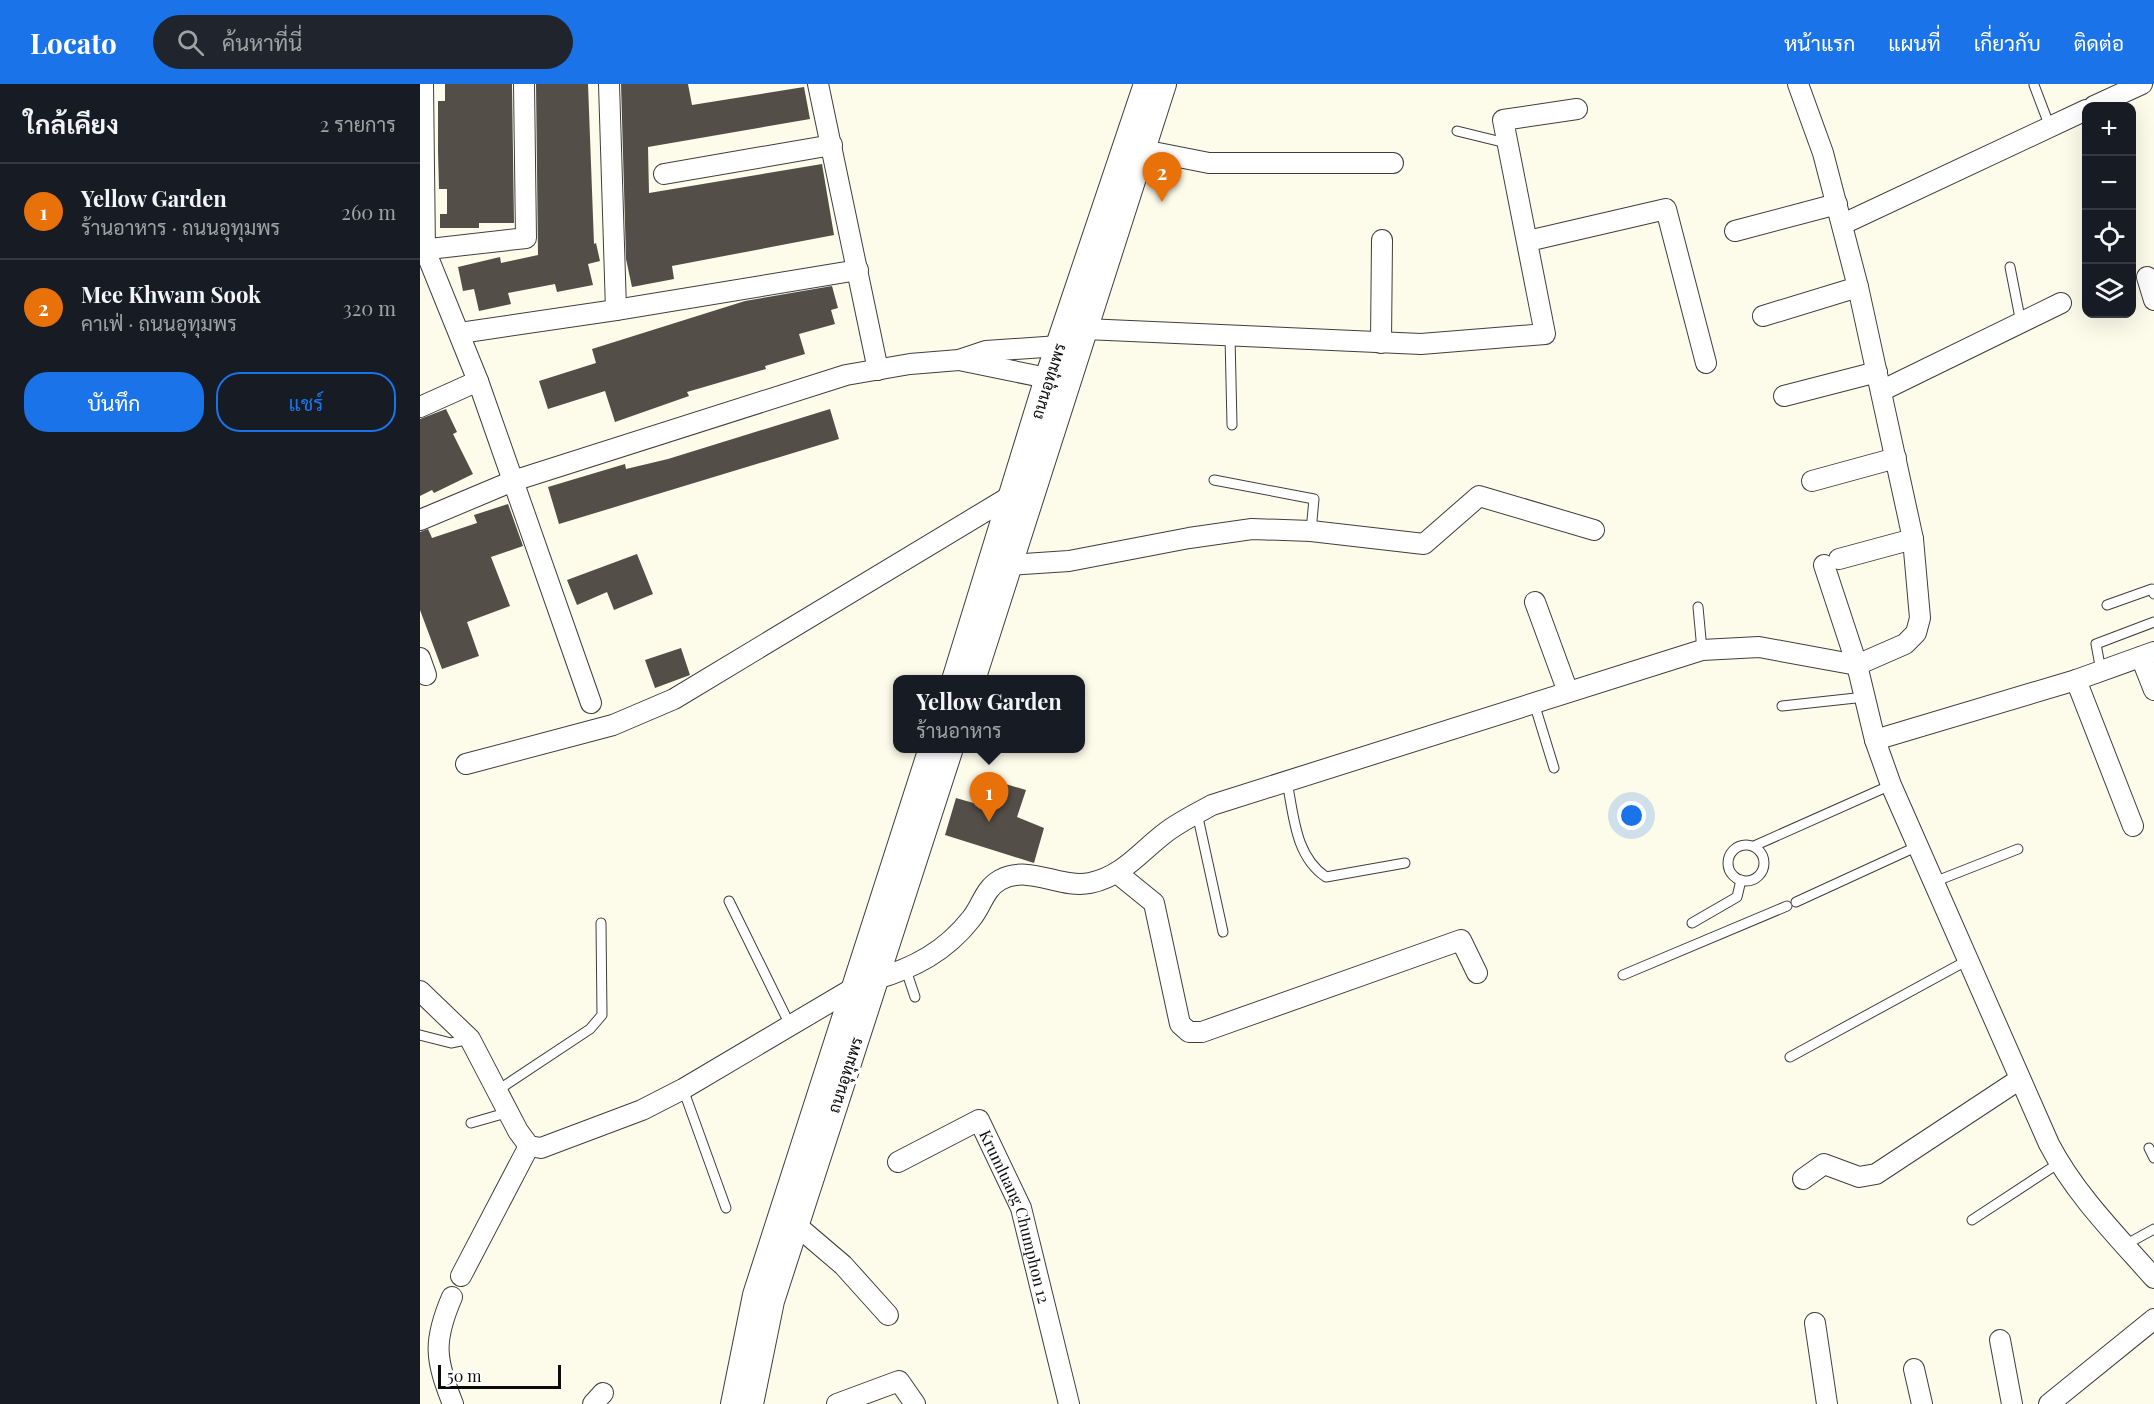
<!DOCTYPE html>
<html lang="th">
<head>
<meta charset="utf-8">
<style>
  body { margin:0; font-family:"Playfair Display",Sarabun,serif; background:#20242c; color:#f1f3f6 }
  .controls { position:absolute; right:18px; top:18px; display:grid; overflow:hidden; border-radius:12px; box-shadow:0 6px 24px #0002 }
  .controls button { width:54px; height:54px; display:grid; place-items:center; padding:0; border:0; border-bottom:2px solid #363941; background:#171b24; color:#f1f3f6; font:30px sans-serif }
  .scale { position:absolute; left:18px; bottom:15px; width:123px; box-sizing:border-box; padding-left:6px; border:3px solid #0b0b0b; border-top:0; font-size:16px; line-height:21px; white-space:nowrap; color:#0b0b0b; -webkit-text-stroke:4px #fff; paint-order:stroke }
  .you { position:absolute; left:1212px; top:732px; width:21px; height:21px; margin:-15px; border:4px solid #fff; border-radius:50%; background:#1a73e8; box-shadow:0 0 0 9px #1a73e833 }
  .badge { display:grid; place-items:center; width:39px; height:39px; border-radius:50%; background:#1a73e8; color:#fff; font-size:20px; font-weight:700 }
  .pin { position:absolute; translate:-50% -50px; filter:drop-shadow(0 2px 3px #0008) }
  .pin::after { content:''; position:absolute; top:32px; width:21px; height:18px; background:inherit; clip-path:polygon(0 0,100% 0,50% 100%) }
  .popup { position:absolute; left:473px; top:591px; width:192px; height:78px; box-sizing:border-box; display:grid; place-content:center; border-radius:12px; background:#171b24; filter:drop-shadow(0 2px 4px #0005); font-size:20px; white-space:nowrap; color:#9ea1a6 }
  .popup b { font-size:22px; color:#f1f3f6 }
  .popup::after { content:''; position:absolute; left:50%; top:100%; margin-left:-12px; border:12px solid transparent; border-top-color:#171b24 }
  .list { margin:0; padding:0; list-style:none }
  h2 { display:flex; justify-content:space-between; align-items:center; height:78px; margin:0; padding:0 24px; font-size:26px }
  h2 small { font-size:20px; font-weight:400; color:#9ea1a6 }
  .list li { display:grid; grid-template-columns:39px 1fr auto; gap:18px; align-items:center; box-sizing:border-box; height:96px; padding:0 24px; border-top:2px solid #363941 }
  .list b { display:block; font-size:22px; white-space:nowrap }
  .list p { margin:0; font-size:20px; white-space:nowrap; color:#9ea1a6 }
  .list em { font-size:20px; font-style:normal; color:#9ea1a6 }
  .actions { display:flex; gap:12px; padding:18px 24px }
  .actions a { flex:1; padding:14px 0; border:2px solid #1a73e8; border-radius:24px; text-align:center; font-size:21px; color:#1a73e8 }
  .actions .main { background:#1a73e8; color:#fff }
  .icon { flex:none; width:33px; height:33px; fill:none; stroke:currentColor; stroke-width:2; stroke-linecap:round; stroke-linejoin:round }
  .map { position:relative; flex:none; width:1734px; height:1320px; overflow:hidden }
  header { display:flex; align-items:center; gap:36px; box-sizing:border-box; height:84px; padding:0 30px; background:#1a73e8; color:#fff }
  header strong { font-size:28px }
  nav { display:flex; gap:33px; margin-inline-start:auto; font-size:21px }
  .search { width:420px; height:54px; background:#20242c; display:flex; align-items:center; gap:15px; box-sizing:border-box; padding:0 21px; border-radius:33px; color:#9ea1a6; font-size:22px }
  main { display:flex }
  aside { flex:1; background:#171b24 }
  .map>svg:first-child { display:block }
  .building { fill:#534e48 }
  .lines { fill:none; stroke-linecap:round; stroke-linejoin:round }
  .service-casing { stroke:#3e3e3e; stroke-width:11 }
  .minor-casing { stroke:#3e3e3e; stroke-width:22 }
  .tertiary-casing { stroke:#3e3e3e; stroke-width:26 }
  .service { stroke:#fff; stroke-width:9 }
  .minor { stroke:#fff; stroke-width:20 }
  .tertiary { stroke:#fff; stroke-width:24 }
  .labels { text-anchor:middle; stroke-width:6; stroke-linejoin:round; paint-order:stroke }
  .street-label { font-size:16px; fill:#0b0b0b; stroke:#fff }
</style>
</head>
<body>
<header>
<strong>Locato</strong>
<div class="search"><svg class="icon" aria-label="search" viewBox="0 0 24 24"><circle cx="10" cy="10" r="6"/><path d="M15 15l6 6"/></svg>ค้นหาที่นี่</div>
<nav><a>หน้าแรก</a><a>แผนที่</a><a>เกี่ยวกับ</a><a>ติดต่อ</a></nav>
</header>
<main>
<aside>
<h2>ใกล้เคียง<small>2 รายการ</small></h2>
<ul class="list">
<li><span class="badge" style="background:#e8710a">1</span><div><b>Yellow Garden</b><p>ร้านอาหาร · ถนนอุทุมพร</p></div><em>260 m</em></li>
<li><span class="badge" style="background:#e8710a">2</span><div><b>Mee Khwam Sook</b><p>คาเฟ่ · ถนนอุทุมพร</p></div><em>320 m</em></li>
</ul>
<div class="actions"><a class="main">บันทึก</a><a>แชร์</a></div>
</aside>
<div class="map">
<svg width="1734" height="1320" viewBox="0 0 1734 1320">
  <rect width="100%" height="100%" fill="#fdfceb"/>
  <!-- building -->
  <g class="building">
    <path d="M25,0H92L94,139H59V144H20V130H27V105H19L18,67V17H25Z"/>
    <path d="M116,0H168L174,160L176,159L180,177L168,180L173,201L137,208L135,200L88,209L91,220L59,227L54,205L43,207L38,183L80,173L81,179L118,171Z"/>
    <path d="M201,0H268L272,21L384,3L390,35L228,63L229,109L402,80L414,151L252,182L254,195L212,203L206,175Z"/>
    <path d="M412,202L418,224L411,226L415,240L379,250L385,270L345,282L346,285L267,308L269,312L195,338L185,307L128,325L119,297L176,279L172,265L325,217Z"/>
    <path d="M26,325L37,348L33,350L53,390L14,409L12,406L0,412V335Z"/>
    <path d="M410,325L419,355L139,440L128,403L205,380L206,385L248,375Z"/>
    <path d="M88,420L103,462L71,473L90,522L47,538L59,572L22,585L0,526V448L8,445L12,454L57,439L54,431Z"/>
    <path d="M217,470L233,510L194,526L187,508L157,521L147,496Z"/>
    <path d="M261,564L270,591L235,604L225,576Z"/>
    <path d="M579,698L606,706L597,733L624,744L614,779L525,751L536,714L571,724Z"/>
  </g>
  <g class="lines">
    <!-- service casing -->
    <g class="service-casing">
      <g id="service">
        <path d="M1614,1L1630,43"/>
        <path d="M1037,47L1086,59"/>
        <path d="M1590,183L1601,239"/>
        <path d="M810,252L812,341"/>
        <path d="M794,396L894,415L891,447"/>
        <path d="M1687,521L1732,505L1734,510"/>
        <path d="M1278,523L1282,566"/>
        <path d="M1681,587L1676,560L1734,538"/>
        <path d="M1114,619L1134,684"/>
        <path d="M1362,622L1445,613"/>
        <path d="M867,698C874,732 875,772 906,793L985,779"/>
        <path d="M777,729L803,848"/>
        <circle cx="1326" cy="779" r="18"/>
        <path d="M1334,762L1471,701"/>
        <path d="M1514,798L1598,765"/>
        <path d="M309,817L371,943"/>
        <path d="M1376,818L1498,762"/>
        <path d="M1272,839L1317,813L1321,796"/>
        <path d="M486,886L495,913"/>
        <path d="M1203,891L1367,822"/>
        <path d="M0,951L31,959L50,955"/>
        <path d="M1370,973L1548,876"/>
        <path d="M263,1005L306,1124"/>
        <path d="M78,1006L170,945L182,931L181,839"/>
        <path d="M51,1039L89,1028"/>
        <path d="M1729,1064L1734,1074"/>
        <path d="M1552,1136L1639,1079"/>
        <path d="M1705,1161L1734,1145"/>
      </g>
    </g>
    <!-- minor casing -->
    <g class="minor-casing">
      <g id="minor">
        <path d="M3,0L5,166L58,297L171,619"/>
        <path d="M189,0L196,226"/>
        <path d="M398,0L458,286"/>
        <path d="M1674,22L1722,0"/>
        <path d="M723,66L789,79H973"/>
        <path d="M244,90L412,61"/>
        <path d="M1423,140L1666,26"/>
        <path d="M1315,147L1417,120"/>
        <path d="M1108,157L1246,125L1286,279"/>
        <path d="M0,166L106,154L104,0"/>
        <path d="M1727,193L1734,216"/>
        <path d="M1343,232L1438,203"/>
        <path d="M665,245L1001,260L1125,250L1083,36L1157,25"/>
        <path d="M40,249L196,226L438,186"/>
        <path d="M961,259L962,156"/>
        <path d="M539,276L627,294"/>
        <path d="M1461,307L1641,219"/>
        <path d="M1364,312L1457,288"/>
        <path d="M0,323L58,297"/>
        <path d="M1392,397L1476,374"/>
        <path d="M0,436L93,397L426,291L490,280L539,276L566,267L639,262"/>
        <path d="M1419,475L1493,455"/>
        <path d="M590,481L649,477L769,454L832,445L891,447L1004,460L1059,412L1174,446"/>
        <path d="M1404,481L1437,581L1455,656L1471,701L1629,1060C1655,1110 1697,1152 1734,1194"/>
        <path d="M1115,518L1148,608"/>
        <path d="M1721,573L1734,606"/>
        <path d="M0,574L6,591"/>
        <path d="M1656,596L1713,742"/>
        <path d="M1455,656L1656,596L1734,568"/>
        <path d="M46,680L193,641L254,615L594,410"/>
        <path d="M697,789L734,819L760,940L769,948H782L1041,856L1057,889"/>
        <path d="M456,895C494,884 526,867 551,835C562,822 564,805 580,796C609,780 640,805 670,799C703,792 720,768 745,749C759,738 776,730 792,721L1282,566L1339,563L1437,581L1485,560L1496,549L1500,534L1493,455L1438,203L1403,69L1378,0"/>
        <path d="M0,907L50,955L98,1047L109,1062L121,1064L222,1026L263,1005L432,905"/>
        <path id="s1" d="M478,1078L559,1036L601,1124L649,1320"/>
        <path d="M1383,1095L1404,1080L1439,1093L1456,1090L1600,995"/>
        <path d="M376,1141L423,1181L468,1231"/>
        <path d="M41,1192L109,1062"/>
        <path d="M32,1213C13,1257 15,1275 33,1320"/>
        <path d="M1395,1239L1407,1320"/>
        <path d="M1580,1256L1592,1320"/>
        <path d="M1494,1285L1502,1320"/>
        <path d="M173,1320L183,1309"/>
        <path d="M417,1320L479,1297L495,1320"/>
        <path d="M1629,1320L1734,1235"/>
      </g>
    </g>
    <!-- tertiary casing -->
    <g class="tertiary-casing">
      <g id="tertiary">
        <path d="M534,596L627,294L726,0"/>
        <path d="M553,596L744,0"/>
        <path d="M313,1320L335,1211L511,664"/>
        <path d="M331,1320L352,1217L531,664"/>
      </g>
    </g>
    <!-- service -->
    <use href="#service" class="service"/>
    <!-- minor -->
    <use href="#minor" class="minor"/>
    <!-- tertiary -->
    <use href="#tertiary" class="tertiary"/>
  </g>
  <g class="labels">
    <!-- street labels -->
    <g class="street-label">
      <text transform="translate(628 297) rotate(-72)" y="6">ถนนอุทุมพร</text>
      <text transform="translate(425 991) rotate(-72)" y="6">ถนนอุทุมพร</text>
      <text dy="6" stroke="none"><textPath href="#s1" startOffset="195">Krumluang Chumphon 12</textPath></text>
    </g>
  </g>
</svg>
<div class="controls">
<button>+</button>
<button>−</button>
<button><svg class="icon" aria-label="locate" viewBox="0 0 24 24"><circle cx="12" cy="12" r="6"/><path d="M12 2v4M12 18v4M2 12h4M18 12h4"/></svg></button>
<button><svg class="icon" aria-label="layers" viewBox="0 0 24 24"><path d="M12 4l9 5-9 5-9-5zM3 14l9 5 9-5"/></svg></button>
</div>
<div class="scale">50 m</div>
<div class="you"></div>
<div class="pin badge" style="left:569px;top:738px;background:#e8710a">1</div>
<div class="popup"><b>Yellow Garden</b>ร้านอาหาร</div>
<div class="pin badge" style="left:742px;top:118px;background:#e8710a">2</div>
</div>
</main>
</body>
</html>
